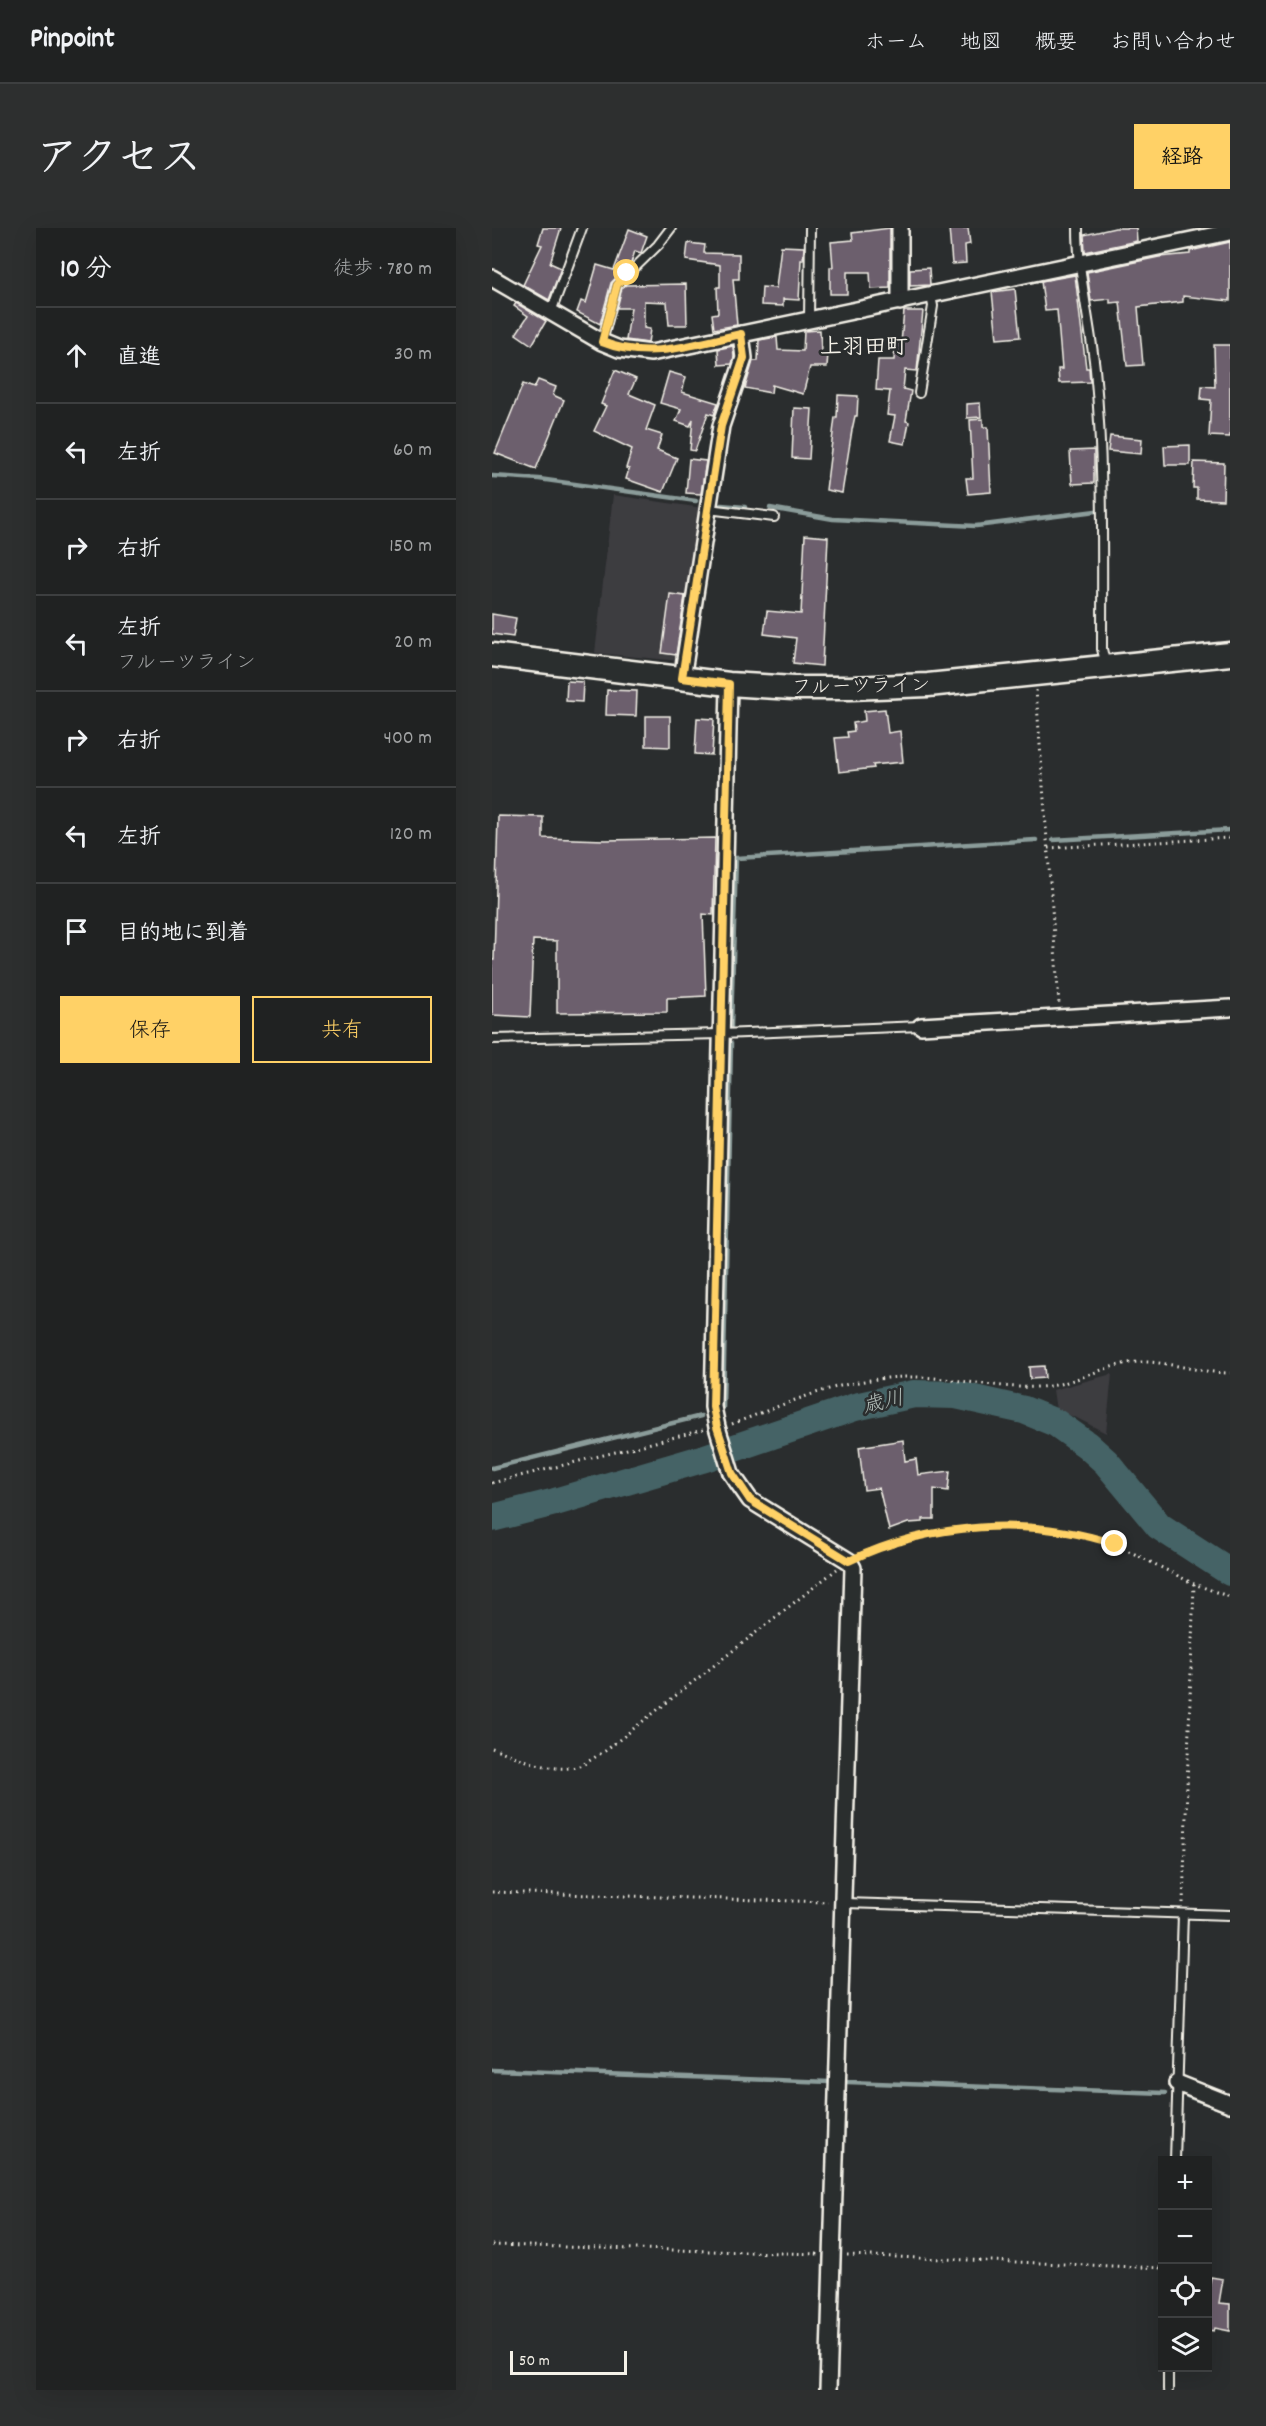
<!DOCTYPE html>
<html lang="ja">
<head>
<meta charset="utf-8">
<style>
  body { margin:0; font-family:Dekko,"Klee One",sans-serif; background:#2d2f2f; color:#f1f3f6 }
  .controls { position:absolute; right:18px; bottom:18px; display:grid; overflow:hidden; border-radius:0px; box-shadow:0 6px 24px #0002 }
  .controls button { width:54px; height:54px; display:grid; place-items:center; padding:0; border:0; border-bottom:2px solid #3d3f40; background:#202222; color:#f1f3f6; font:30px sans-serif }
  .scale { position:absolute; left:18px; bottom:15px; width:117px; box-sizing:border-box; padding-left:6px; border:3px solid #f4f1e8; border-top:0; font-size:16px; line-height:21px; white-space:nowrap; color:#f4f1e8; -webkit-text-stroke:4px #2a2d2e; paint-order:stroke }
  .stop { position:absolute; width:18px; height:18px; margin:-14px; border:4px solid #ffd166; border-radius:50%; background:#fff }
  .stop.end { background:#ffd166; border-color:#fff; box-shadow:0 2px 6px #0008 }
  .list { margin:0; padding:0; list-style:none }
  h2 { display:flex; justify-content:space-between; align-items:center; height:78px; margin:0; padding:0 24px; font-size:26px }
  h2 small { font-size:20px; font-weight:400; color:#a2a4a5 }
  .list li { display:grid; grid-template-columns:39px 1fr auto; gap:18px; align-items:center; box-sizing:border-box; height:96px; padding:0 24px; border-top:2px solid #3d3f40 }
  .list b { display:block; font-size:22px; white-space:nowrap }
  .list p { margin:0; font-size:20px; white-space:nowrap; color:#a2a4a5 }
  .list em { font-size:20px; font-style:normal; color:#a2a4a5 }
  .actions { display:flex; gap:12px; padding:18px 24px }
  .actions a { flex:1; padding:14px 0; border:2px solid #ffd166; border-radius:0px; text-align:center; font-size:21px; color:#ffd166 }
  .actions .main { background:#ffd166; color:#111 }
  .icon { flex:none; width:33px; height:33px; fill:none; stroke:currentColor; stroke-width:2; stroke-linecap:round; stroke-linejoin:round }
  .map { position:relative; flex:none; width:738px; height:2162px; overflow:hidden; border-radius:0px }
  header { display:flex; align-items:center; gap:36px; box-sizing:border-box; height:84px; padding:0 30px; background:#202222; border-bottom:2px solid #3d3f40 }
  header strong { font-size:28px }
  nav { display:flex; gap:33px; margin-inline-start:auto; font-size:21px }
  .intro { display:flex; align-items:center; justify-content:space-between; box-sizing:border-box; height:144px; padding:0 36px }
  h1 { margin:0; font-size:42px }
  .button { padding:15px 27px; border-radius:0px; background:#ffd166; color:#111; font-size:21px; font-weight:700 }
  main { display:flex; gap:36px; padding:0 36px }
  aside { flex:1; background:#202222; border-radius:0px; box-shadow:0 6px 24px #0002 }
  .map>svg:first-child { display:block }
  .built { fill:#3e3c41 }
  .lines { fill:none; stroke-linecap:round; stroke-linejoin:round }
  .stream { stroke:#8b9c9a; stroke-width:4.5 }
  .river { stroke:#456466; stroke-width:28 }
  .building { fill:#6c5f6d; stroke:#f4f1e8; stroke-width:1.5 }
  .lane-casing { stroke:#f4f1e8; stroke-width:12 }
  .street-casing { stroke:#f4f1e8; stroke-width:20 }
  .secondary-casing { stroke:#f4f1e8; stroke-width:27 }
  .path { stroke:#f4f1e8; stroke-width:3; stroke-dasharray:1.5 4.5; stroke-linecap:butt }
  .lane { stroke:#2a2d2e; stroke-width:8 }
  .street { stroke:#2a2d2e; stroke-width:15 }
  .secondary { stroke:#2a2d2e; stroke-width:22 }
  .route { stroke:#ffd166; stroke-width:8 }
  .labels { text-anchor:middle; stroke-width:5; stroke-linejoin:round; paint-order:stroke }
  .street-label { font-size:20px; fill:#f4f1e8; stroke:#2a2d2e }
  .water-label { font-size:21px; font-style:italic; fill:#aeb9b4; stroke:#2a2d2e }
  .quarter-label { font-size:22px; font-weight:bold; fill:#f4f1e8; stroke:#2a2d2e }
</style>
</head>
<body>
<header>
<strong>Pinpoint</strong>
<nav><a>ホーム</a><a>地図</a><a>概要</a><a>お問い合わせ</a></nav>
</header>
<div class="intro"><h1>アクセス</h1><a class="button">経路</a></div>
<main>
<aside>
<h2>10 分<small>徒歩 · 780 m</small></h2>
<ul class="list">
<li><svg class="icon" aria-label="ahead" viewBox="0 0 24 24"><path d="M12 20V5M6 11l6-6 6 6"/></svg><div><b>直進</b></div><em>30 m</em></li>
<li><svg class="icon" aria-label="left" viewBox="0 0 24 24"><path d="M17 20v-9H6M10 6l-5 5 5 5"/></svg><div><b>左折</b></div><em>60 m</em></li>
<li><svg class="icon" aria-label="right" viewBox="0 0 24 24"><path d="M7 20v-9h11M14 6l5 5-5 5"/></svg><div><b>右折</b></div><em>150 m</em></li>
<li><svg class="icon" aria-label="left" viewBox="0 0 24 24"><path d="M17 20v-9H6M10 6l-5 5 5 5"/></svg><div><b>左折</b><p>フルーツライン</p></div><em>20 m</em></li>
<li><svg class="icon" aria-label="right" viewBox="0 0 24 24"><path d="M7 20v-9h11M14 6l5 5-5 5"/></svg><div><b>右折</b></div><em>400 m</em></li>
<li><svg class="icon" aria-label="left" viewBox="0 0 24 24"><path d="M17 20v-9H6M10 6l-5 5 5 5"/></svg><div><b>左折</b></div><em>120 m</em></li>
<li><svg class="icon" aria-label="arrive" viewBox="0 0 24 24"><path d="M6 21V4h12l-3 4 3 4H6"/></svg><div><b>目的地に到着</b></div></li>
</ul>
<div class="actions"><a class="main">保存</a><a>共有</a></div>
</aside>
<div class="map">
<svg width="738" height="2162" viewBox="0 0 738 2162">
  <rect width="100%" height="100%" fill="#2a2d2e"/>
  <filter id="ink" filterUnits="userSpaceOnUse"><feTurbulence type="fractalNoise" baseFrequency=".0167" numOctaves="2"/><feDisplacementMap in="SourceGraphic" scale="12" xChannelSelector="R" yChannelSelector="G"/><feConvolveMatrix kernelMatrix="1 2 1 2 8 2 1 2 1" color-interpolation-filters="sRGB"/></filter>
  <g filter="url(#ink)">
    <!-- built -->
    <g class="built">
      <path d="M121,267L210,280L189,433L103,425Z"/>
      <path d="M620,1146L614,1205L585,1190L564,1182L561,1162Z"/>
    </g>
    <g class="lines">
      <!-- stream -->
      <g class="stream">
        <path d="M0,248L47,251L204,273"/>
        <path d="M229,277L253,279"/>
        <path d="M278,280L341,291L484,298L604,283"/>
        <path d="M561,612L738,602"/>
        <path d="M239,799L244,630L544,612"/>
        <path d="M231,1180L239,815"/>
        <path d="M0,1240L209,1188"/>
        <path d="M0,1842L338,1854"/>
        <path d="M355,1854L673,1865"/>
        <path d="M695,1868L738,1884"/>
      </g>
      <!-- river -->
      <path class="river" d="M0,1290L63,1274L213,1230L363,1179L422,1166L464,1167L532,1182L564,1195L595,1217L614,1234L667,1298L738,1344"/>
    </g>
    <!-- building -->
    <g class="building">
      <path d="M51,0H69L58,35L69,40L57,72L31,57L50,17L46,16Z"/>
      <path d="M398,0V60L379,61L378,44H355V66H338V39H341L339,14L361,12L360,5Z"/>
      <path d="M457,0H476L478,16L473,17L474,35L460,36Z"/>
      <path d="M623,0H644L645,13L593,24L592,7Z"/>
      <path d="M137,1L155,8L149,25L143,23L139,35L119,55L108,96L85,84L89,73L94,75L105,37L122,42Z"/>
      <path d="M738,14V73L691,68V74L646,79L651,137L635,138L628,74L618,75V71L599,73L595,44L667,29L698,26V23Z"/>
      <path d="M196,15L213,17L212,25L247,26V51H241L245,97L222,101L220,86L226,85L225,59H228V37L194,32Z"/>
      <path d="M289,18L312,19L311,32H309L307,72L291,71V78L269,77L270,59L284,60Z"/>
      <path d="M437,40L438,57L418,58V41Z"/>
      <path d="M583,47L594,140H597L598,154L567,155L566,141H570L565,82L553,83L549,53Z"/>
      <path d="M194,56L195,97H177L175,74L152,73V100L158,101L156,115L134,112L139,80H125L130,60L134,57Z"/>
      <path d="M523,61L528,109L505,111L500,64Z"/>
      <path d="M24,75L54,93L40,117L24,106L36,88L22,78Z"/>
      <path d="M412,83H431L425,143L413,142L411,161L419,163L414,193L417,194L413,216L398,213L403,188L395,187L398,163L384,162L386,132H402L403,115H409Z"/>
      <path d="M328,102L329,125H336L335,139H318L311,166L280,157L279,165L253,160L261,133H266L267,112L285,109L286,122L311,123L312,103Z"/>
      <path d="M722,117H738V209L717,208L719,172L709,171L710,158L723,159Z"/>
      <path d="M241,118L242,129L240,136L227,137L226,121Z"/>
      <path d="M123,142L144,151L137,166L163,177L154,202L170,207L165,222L185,230L171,264L134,251L137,241L134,240L140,221L102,203L114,178L109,176Z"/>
      <path d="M177,144L194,149L190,164L226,175L222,187L216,185L203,223L198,222L201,191L198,198L184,193L189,181L168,175Z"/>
      <path d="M46,152L64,159L61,167L72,172L44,241L3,225L31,156L42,160Z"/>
      <path d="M346,167L366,168L365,188H363L360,202L350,265L334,262L343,189H345Z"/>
      <path d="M488,175L489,189L475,190V176Z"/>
      <path d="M302,180L320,181L317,231L300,230Z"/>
      <path d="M491,191V199H496L499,264L476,266L474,250H481L478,192Z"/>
      <path d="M618,208L650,211L649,226L616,223Z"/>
      <path d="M698,217V237H673L672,218Z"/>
      <path d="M602,222V255L580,256L578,223Z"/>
      <path d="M197,231L214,233L209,266L194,265Z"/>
      <path d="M702,234L732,235L731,272L705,271V260H701Z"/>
      <path d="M313,307L336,309L330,438L301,435L304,410L272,406L275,383L309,386Z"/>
      <path d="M178,366L193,368L184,427L170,425Z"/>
      <path d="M0,386L24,390L21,409L0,406Z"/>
      <path d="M75,453L91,454L90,474L74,473Z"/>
      <path d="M115,462L145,463L144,488L114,487Z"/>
      <path d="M393,481L396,505L408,503L411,534L381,537L382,540L347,544L343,510L356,509L355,504L362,503L361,495L373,493L372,483Z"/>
      <path d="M154,488H178V519L154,518Z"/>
      <path d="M205,490L222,491L220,527L203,526Z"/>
      <path d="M6,588L51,589V610L113,612L223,610L221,687L211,686L214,768L175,770V784L65,785V713L41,712L38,789L0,787V732H2Z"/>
      <path d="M552,1138L553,1150L538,1151L537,1139Z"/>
      <path d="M411,1212L413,1233L424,1231L426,1247L458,1243L456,1263L442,1261V1291H431V1294L416,1295L397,1302L387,1260L372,1262L367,1219Z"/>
      <path d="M719,2049L731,2051L727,2075L738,2076V2103L723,2100L722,2103L716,2102V2067Z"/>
    </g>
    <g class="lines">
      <!-- lane casing -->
      <g class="lane-casing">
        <g id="lane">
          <path d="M586,0C586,47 598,94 603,141C612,234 610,328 610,421L614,438"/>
          <path d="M59,84L90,0"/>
          <path d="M317,92L318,0"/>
          <path d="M110,114L125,57L166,17L179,0"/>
          <path d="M427,165L441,78L439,68"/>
          <path d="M216,281L282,289"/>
          <path d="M0,811L229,806L429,798"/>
          <path d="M353,1675L738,1687"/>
          <path d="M683,1932L691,1686"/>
          <path d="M676,2162V2140"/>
        </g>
      </g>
      <!-- street casing -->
      <g class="street-casing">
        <g id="street">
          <path d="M408,0V74"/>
          <path d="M0,50L110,114L127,121L159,125L738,4"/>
          <path d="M190,451L229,198L252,130L249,106"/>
          <path d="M237,456L221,1179L225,1199L239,1245L258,1272L357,1333L361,1340L336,2162"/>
          <path d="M429,798L738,780"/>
          <path d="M685,1855L738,1876"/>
        </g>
      </g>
      <!-- secondary casing -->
      <g class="secondary-casing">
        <path id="secondary" d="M0,427L237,456L301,460H358L436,457L738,426"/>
      </g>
      <!-- path -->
      <g class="path">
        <path d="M544,462L567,776"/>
        <path d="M556,620L738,610"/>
        <path d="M240,1196C304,1172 354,1148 424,1149C465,1150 506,1161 547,1159C581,1158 613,1135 648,1134C676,1133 707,1145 738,1145"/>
        <path d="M0,1255L211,1202"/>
        <path d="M368,1327L451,1303L478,1299H537L596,1307L623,1316L702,1356L738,1369"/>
        <path d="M0,1520C27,1529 64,1549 92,1536C99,1532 106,1527 113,1523L345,1341"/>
        <path d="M0,1664L336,1674"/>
        <path d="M691,1675L702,1356"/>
        <path d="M0,2017L327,2026"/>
        <path d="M355,2027L670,2040"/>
      </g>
      <!-- lane -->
      <use href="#lane" class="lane"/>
      <!-- street -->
      <use href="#street" class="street"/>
      <!-- secondary -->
      <use href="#secondary" class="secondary"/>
    </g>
  </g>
  <g class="lines" filter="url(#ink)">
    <!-- route -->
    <path class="route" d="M135,45L125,57L110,114C157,133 202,116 249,106L252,130L229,198L190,450L237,456L221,1179L225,1199L240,1245L258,1272L357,1333C438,1294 538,1288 623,1316"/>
  </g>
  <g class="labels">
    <!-- street labels -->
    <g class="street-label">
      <text transform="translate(369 457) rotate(-1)" y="7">フルーツライン</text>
    </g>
    <!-- water labels -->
    <g class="water-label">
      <text transform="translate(391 1173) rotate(-13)" y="7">歳川</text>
    </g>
    <!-- quarter labels -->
    <g class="quarter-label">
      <text x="372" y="125">上羽田町</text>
    </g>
  </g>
</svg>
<div class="controls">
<button>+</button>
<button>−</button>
<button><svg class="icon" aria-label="locate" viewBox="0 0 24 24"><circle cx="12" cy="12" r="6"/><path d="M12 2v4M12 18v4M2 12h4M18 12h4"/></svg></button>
<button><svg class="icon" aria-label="layers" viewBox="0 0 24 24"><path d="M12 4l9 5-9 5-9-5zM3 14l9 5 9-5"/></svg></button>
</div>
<div class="scale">50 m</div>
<div class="stop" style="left:135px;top:45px"></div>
<div class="stop end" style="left:623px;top:1316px"></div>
</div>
</main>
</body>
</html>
